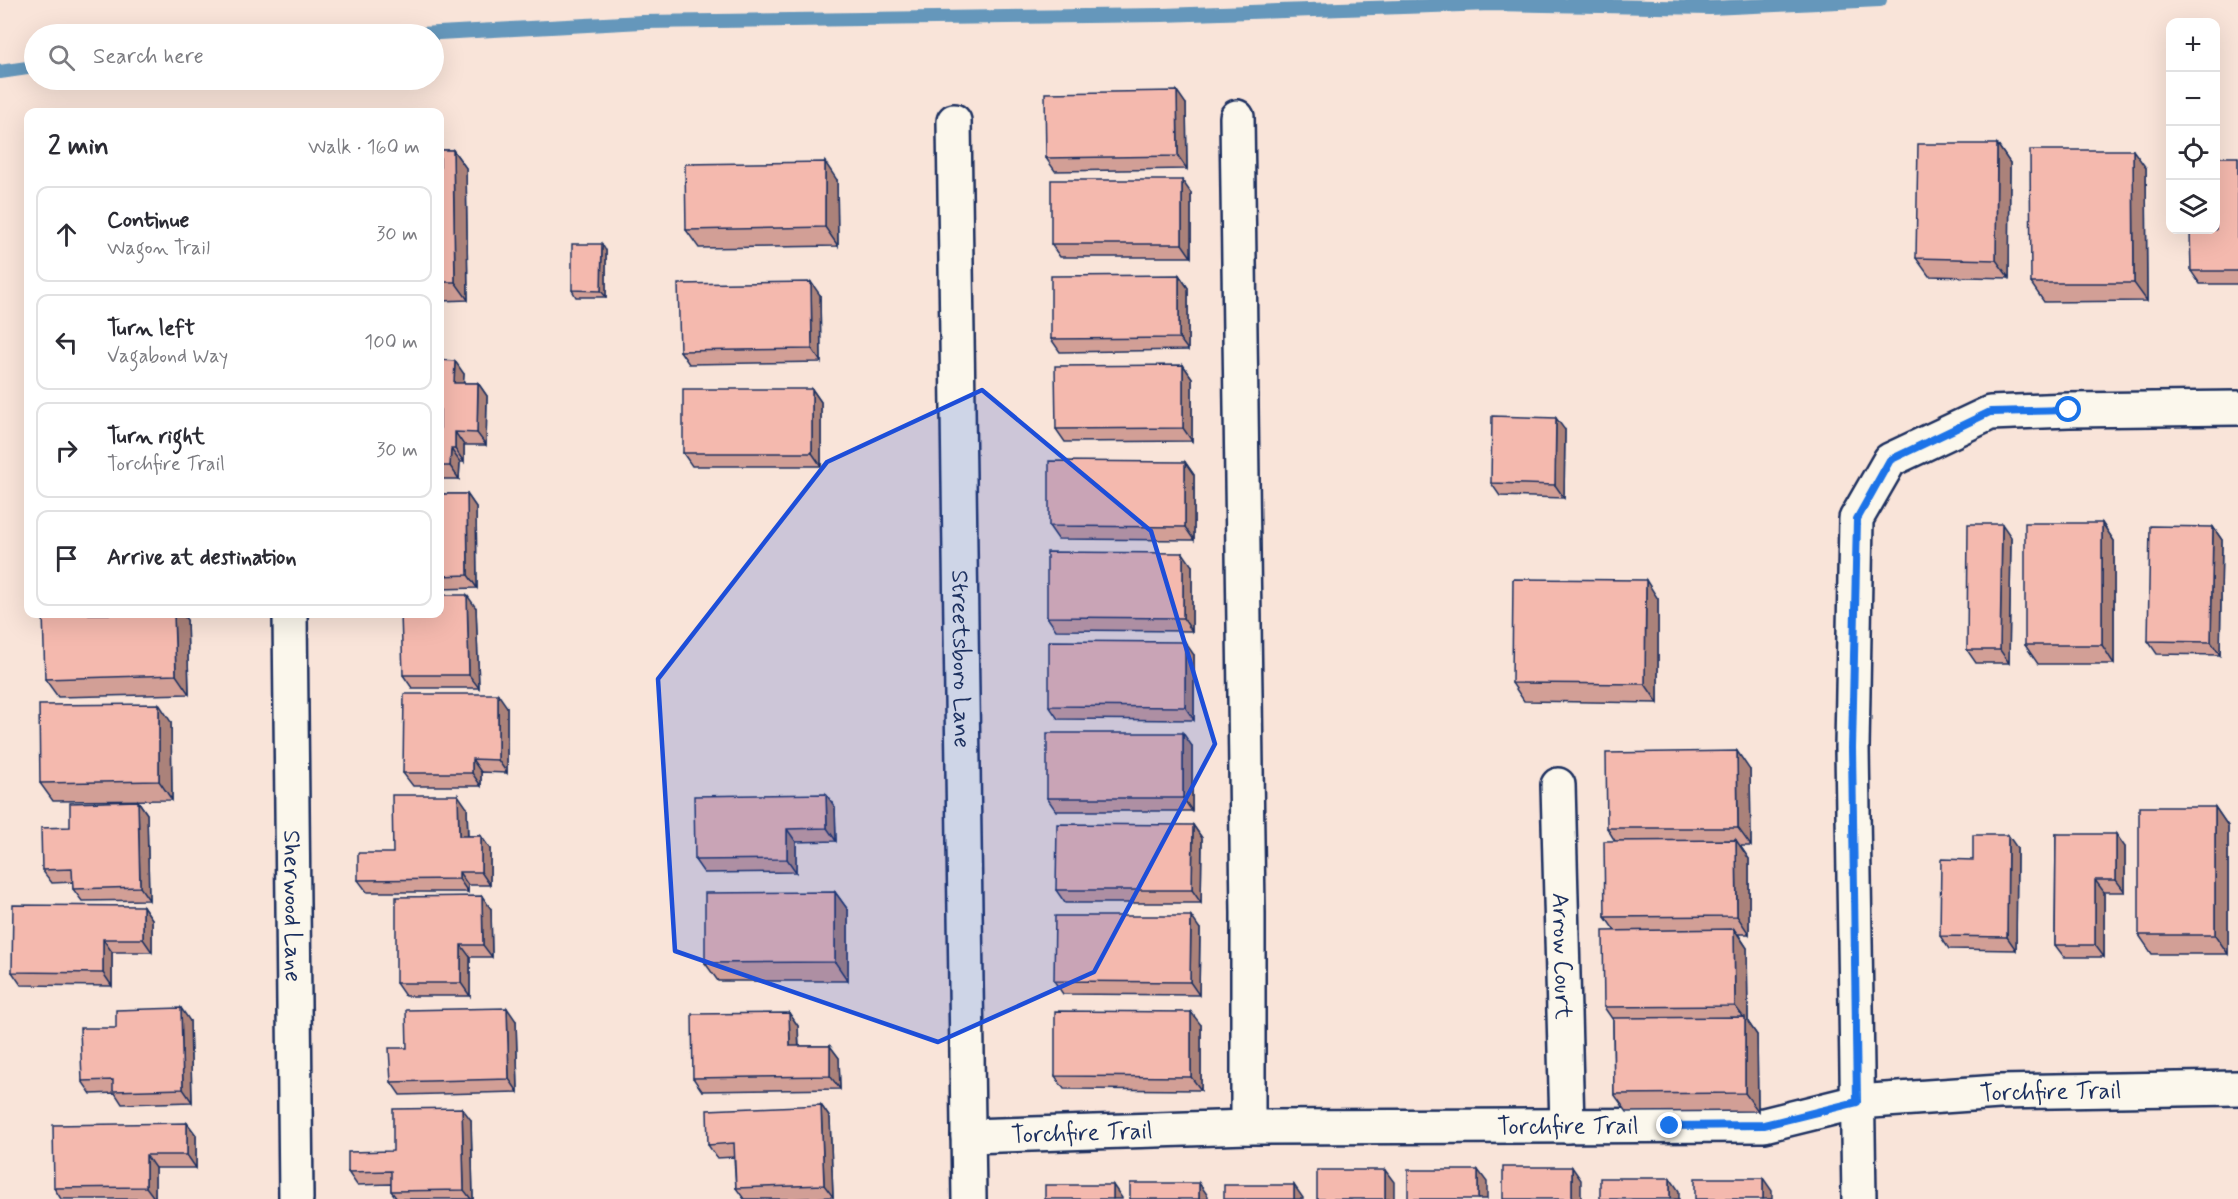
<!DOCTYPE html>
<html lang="en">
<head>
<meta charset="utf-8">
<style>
  body { margin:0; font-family:Mynerve,sans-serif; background:#f2f2f3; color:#2b2b33 }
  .controls { position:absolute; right:18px; top:18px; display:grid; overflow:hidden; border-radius:12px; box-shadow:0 6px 24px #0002 }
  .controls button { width:54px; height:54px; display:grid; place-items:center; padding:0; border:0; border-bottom:2px solid #e1e1e2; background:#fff; color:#2b2b33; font:30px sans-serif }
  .stop { position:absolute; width:18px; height:18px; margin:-14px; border:4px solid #1a73e8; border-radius:50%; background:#fff }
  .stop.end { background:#1a73e8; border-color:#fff; box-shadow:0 2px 6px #0008 }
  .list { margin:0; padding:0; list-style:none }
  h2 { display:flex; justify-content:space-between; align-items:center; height:78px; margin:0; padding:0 24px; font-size:26px }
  h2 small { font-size:20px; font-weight:400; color:#7c7c81 }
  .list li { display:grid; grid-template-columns:39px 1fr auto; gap:18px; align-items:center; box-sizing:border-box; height:96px; margin:0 12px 12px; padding:0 12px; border:2px solid #e1e1e2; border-radius:12px }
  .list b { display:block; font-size:22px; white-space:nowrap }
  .list p { margin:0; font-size:20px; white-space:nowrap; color:#7c7c81 }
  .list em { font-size:20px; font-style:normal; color:#7c7c81 }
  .icon { flex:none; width:33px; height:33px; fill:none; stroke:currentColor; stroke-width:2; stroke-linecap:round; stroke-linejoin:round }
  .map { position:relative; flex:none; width:2238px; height:1199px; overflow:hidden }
  .search { position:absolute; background:#fff; box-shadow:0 6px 24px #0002; left:24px; top:24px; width:420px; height:66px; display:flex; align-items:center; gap:15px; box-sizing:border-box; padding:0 21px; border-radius:33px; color:#7c7c81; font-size:22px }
  .panel { position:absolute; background:#fff; box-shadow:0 6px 24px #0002; left:24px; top:108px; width:420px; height:510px; border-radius:12px }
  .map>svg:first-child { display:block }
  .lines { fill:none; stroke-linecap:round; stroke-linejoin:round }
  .stream { stroke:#6597bb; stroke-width:14 }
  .minor-casing { stroke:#1b2f5e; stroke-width:38 }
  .minor { stroke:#fbf7ec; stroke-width:33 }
  .wall { fill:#d29f96; stroke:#1b2f5e; stroke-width:1.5 }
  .shaded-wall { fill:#ab827a; stroke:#1b2f5e; stroke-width:1.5 }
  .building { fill:#f4b9ae; stroke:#1b2f5e; stroke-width:1.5 }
  .route { stroke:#1a73e8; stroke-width:8 }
  .marked { fill:#1d4ed8; fill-opacity:0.2; stroke:#1d4ed8; stroke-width:4.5; stroke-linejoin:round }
  .labels { text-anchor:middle; stroke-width:4.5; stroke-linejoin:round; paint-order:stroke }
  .street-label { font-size:24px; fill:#1b2f5e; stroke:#fbf7ec }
</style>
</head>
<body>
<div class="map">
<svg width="2238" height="1199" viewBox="0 0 2238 1199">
  <rect width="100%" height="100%" fill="#f9e4d9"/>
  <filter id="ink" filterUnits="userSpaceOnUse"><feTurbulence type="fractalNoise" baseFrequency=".0167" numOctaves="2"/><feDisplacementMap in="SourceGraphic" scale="12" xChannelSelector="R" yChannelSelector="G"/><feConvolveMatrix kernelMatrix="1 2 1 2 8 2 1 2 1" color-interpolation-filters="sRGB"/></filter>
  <g filter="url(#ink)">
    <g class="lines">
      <!-- stream -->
      <g class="stream">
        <path d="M420,34L642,22L1162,15L1491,4L1710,8L1880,0"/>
        <path d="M0,72L34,67"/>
      </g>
      <!-- minor casing -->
      <g class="minor-casing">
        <g id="minor">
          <path d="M1237,117L1248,913V1127"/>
          <path id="s1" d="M954,121L969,1199"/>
          <path id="s2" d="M290,614L296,1199"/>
          <path id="s3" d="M1558,785L1567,1126"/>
          <path id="s4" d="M968,1136L1248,1127L1764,1125L1857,1102L1999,1092L2238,1088"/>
          <path d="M1859,1199L1852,748L1856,519L1890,460L1990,413L2069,410L2238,408"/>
        </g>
      </g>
      <!-- minor -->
      <use href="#minor" class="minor"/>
    </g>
    <!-- wall -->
    <g class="wall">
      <path d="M1186,104L1187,169L1055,171L1046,158Z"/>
      <path d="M1997,144L2010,163L2009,278L1929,276L1916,258Z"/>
      <path d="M440,150H453L466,168L468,300L440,301Z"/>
      <path d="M2238,157V284H2200L2191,271Z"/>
      <path d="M2146,168L2147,301L2044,302L2031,283Z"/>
      <path d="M837,180L838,246L699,248L686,230Z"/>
      <path d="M1191,193V257H1060L1051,244Z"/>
      <path d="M606,251V297H576L572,290Z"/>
      <path d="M1179,275L1188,288V350L1060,352L1051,339Z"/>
      <path d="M820,295L821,362L689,364L680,351Z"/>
      <path d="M440,360L464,374L463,383H478L487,396L486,445H464V462H460L459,479H440Z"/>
      <path d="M1183,365L1192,378V441L1065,442L1056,429Z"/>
      <path d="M812,389L821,402V466H692L683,453Z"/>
      <path d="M1565,430L1564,498L1500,496L1491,483Z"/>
      <path d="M1185,462L1194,475V540L1058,539L1049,526Z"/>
      <path d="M440,494H467L476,507L477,588L440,589Z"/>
      <path d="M2102,523L2114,541V664H2038L2025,645Z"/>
      <path d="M2213,527L2222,540L2220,655L2157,654L2148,641Z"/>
      <path d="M2011,537L2009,663H1976L1967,650Z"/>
      <path d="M1192,566V631L1056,630L1047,617Z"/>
      <path d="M1658,599V703L1524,701L1512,683Z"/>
      <path d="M476,608L479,688H412L403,675Z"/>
      <path d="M174,614H182L187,620L189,694L58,697L45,679Z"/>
      <path d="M1194,655V720L1058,719L1049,706Z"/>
      <path d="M507,707V773L481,772V786H413L403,773Z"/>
      <path d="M171,722L172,800L53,801L40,783Z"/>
      <path d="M1192,746V811H1056L1047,798Z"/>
      <path d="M1750,770L1751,846H1740L1749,859V934H1738L1747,948L1748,1022L1757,1035L1758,1111L1627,1112L1614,1094L1613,1020L1604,1007L1615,931L1605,917L1615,841L1607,828Z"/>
      <path d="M138,801L147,814L149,900L82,901L73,889V882L52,883L42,870L70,827Z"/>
      <path d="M835,807L836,841L796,842V872L704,873L695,860Z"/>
      <path d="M2215,807L2228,826V954H2152L2139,935Z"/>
      <path d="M467,808L468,836H481L490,849V885H468V892H367L358,880L393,853Z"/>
      <path d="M1193,825L1202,838L1201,903H1065L1056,890Z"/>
      <path d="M2056,834L2125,847V892H2104V957H2064L2055,945Z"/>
      <path d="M2017,848L2016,950L1949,949L1940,936L1973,860Z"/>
      <path d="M835,892L848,910V981H718L705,963Z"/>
      <path d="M143,906L152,919V952H112V986L21,985L12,972Z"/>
      <path d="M491,909L492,957H470V996H405L396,983Z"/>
      <path d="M1200,929L1199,995L1063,994L1054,981Z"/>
      <path d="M789,1013L798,1026L799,1046H830L839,1058L840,1089L702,1091L693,1078Z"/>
      <path d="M190,1021L192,1102L122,1104L115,1093L91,1094L82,1081L116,1028Z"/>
      <path d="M516,1021L518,1092L400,1095L391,1082L407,1048Z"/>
      <path d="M1201,1025V1090L1064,1089L1055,1076Z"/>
      <path d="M821,1105L830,1118L833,1197L788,1199H744L736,1188L734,1157L717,1158L708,1145Z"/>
      <path d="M471,1120L473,1199H397L391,1191V1184L357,1185L348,1172L393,1151Z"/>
      <path d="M187,1123L196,1135V1168H155V1199H61L54,1188Z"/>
    </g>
    <!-- shaded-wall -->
    <g class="shaded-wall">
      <path d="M1177,91L1186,104L1187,169L1178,156Z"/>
      <path d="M1997,144L2010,163L2009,278L1996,260Z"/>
      <path d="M453,150L466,168L468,300L455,282Z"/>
      <path d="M2133,150L2146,168L2147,301L2134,283Z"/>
      <path d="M825,162L837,180L838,246L825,227Z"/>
      <path d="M1182,180L1191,193V257L1182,244Z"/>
      <path d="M602,244L606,251V297L601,291Z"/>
      <path d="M1179,275L1188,288V350L1179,338Z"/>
      <path d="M811,282L820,295L821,362L812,349Z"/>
      <path d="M455,361L464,374L463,396L454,383Z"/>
      <path d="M1183,365L1192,378V441L1183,428Z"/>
      <path d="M478,383L487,396L486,445L477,433Z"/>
      <path d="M812,389L821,402V466L812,453Z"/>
      <path d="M1556,418L1565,430L1564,498L1555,485Z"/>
      <path d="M455,432L464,445V462L455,449Z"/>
      <path d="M451,449L460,462L459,479L450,466Z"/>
      <path d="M1185,462L1194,475V540L1185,527Z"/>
      <path d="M467,494L476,507L477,588L468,575Z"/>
      <path d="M2102,523L2114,541V664L2102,645Z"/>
      <path d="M2002,524L2011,537L2009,663L2000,650Z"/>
      <path d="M2213,527L2222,540L2220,655L2211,642Z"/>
      <path d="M1183,553L1192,566V631L1183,618Z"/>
      <path d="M1646,580L1658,599V703L1645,684Z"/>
      <path d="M467,595L476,608L479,688L469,675Z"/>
      <path d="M174,614H182L187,620L189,694L176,675Z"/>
      <path d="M1185,642L1194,655V720L1185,707Z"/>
      <path d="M498,694L507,707V773L498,760Z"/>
      <path d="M159,704L171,722L172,800L159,781Z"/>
      <path d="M1183,733L1192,746V811L1183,798Z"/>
      <path d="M1737,751L1750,770L1751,846L1738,828Z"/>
      <path d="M472,759L481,772V786L472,773Z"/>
      <path d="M826,794L835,807L836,841L827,828Z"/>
      <path d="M458,795L467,808L468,849L459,836Z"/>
      <path d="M138,801L147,814L149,900L140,887Z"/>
      <path d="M2215,807L2228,826V954L2215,935Z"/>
      <path d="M1193,825L1202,838L1201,903L1192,890Z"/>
      <path d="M787,829L796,842V872L787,859Z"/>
      <path d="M2116,834L2125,847V892L2116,880Z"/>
      <path d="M2008,835L2017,848L2016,950L2007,937Z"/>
      <path d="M481,836L490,849V885L481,872Z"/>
      <path d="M1736,840L1749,859V934L1737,916Z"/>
      <path d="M459,872L468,885V892L459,879Z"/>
      <path d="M2095,880L2104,892V957L2095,945Z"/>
      <path d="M835,892L848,910V981L835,962Z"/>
      <path d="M482,896L491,909L492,957L483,945Z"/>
      <path d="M143,906L152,919V952L143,939Z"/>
      <path d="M1191,916L1200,929L1199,995L1190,982Z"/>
      <path d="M1734,929L1747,948L1748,1022L1757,1035L1758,1111L1745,1093V1019L1735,1006Z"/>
      <path d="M103,939L112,952V986L103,973Z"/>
      <path d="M461,945L470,957V996L461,983Z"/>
      <path d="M181,1008L190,1021L192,1102L183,1089Z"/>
      <path d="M507,1008L516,1021L518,1092L509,1079Z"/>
      <path d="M1191,1012L1201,1025V1090L1191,1077Z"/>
      <path d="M789,1013L798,1026L799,1059L790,1046Z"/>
      <path d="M830,1046L839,1058L840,1089L830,1076Z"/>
      <path d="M821,1105L830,1118L833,1197L824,1185Z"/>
      <path d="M462,1108L471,1120L473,1199H471L464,1190Z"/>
      <path d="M187,1123L196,1135V1168L187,1155Z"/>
      <path d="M146,1155L155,1168V1199L146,1187Z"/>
      <path d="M1572,1167L1581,1180V1199H1572Z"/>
      <path d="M1385,1170L1394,1182V1199H1385Z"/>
      <path d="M1478,1170L1487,1182V1199H1478Z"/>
      <path d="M1670,1178L1679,1191V1199H1670Z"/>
      <path d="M1763,1178L1772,1191V1199H1763Z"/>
      <path d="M1199,1183L1208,1196V1199H1199Z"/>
      <path d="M1113,1185L1122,1198V1199H1113Z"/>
      <path d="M1294,1185L1303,1198V1199H1294Z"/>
    </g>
    <!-- building -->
    <g class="building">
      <path d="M1177,91L1178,156L1046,158L1045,93Z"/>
      <path d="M1918,144H1997L1996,260L1916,258Z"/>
      <path d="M440,150H453L455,282H440Z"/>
      <path d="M2030,150H2133L2134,283H2031Z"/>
      <path d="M2216,157H2238V271H2191L2190,230H2216Z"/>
      <path d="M825,162V227L686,230L685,164Z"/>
      <rect x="1051" y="180" width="131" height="64"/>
      <path d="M572,244H602L601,291L572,290Z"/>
      <path d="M1179,275V338L1051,339V276Z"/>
      <path d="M811,282L812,349L680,351L678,284Z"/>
      <path d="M440,360L455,361L454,383H478L477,433L455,432V449H451L450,466H440Z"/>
      <path d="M1183,365V428L1056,429L1055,366Z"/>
      <rect x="683" y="389" width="129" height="64"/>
      <path d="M1492,416L1556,418L1555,485L1491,483Z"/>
      <path d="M1049,461L1185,462V527L1049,526Z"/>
      <path d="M440,494H467L468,575L440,576Z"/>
      <rect x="2025" y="523" width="77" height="122"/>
      <path d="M1968,524H2002L2000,650H1967Z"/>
      <path d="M2150,526L2213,527L2211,642L2148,641Z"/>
      <path d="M1047,552L1183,553V618L1047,617Z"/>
      <path d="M1513,579L1646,580L1645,684L1512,683Z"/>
      <path d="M440,595H467L469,675H403L401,614H440Z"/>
      <path d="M43,614H174L176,675L45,679Z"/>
      <path d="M1049,641L1185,642V707L1049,706Z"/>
      <path d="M404,694H498V760L472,759V773H403Z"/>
      <path d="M159,704V781L40,783L39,705Z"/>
      <rect x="1047" y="733" width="136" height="65"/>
      <path d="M1737,751L1738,828H1607L1606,753Z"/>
      <path d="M826,794L827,828L787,829V859L695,860L694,796Z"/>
      <path d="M392,795H458L459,836H481V872H459V879L358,880V853H393Z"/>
      <path d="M138,801L140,887L73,889L72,869L42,870L41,828L70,827V803Z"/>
      <rect x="2139" y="807" width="76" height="128"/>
      <path d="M1057,824L1193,825L1192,890H1056Z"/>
      <path d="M2056,834H2116V880H2095V945H2055Z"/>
      <path d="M1973,835H2008L2007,937L1940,936L1941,859L1973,860Z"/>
      <path d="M1736,840L1737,916L1605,917L1604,841Z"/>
      <path d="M835,892V962L705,963V893Z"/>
      <path d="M482,896L483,945H461V983H396V897Z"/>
      <path d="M13,905L143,906V939H103V973L12,972Z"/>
      <path d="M1055,916H1191L1190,982L1054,981Z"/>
      <path d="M1734,929L1735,1006L1604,1007L1603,931Z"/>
      <path d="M181,1008L183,1089L113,1091V1080L82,1081L80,1028H116V1010Z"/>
      <path d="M507,1008L509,1079L391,1082L389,1048H407L406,1010Z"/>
      <path d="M1055,1011L1191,1012V1077L1055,1076Z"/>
      <path d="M789,1013L790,1046H830V1076L693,1078L692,1014Z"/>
      <path d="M1745,1017V1093L1614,1094L1613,1018Z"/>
      <path d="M821,1105L824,1185L736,1188L734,1143L708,1145L707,1110Z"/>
      <path d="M462,1108L464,1190L391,1191V1171L348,1172V1152L393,1151V1109Z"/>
      <path d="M187,1123V1155H146V1187L54,1188L53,1125Z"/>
      <rect x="1503" y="1167" width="69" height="32"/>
      <rect x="1317" y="1170" width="68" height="29"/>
      <rect x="1408" y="1170" width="70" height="29"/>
      <rect x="1600" y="1178" width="70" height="21"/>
      <rect x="1695" y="1178" width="68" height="21"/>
      <rect x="1130" y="1183" width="69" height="16"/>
      <rect x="1045" y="1185" width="68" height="14"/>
      <rect x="1224" y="1185" width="70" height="14"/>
    </g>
  </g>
  <g class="lines" filter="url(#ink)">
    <!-- route -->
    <path class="route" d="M1670,1126L1764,1125L1857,1102L1852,748L1857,519L1890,460L1990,412L2069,410"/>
  </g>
  <!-- marked area -->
  <path class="marked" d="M982,390L1151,531L1215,744L1094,972L938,1042L675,951L658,679L827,462Z"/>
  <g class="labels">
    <!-- street labels -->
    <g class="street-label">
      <text dy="8" stroke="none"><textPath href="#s1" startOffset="538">Streetsboro Lane</textPath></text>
      <text dy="8" stroke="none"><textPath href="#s2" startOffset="292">Sherwood Lane</textPath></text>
      <text dy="8" stroke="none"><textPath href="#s3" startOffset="171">Arrow Court</textPath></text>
      <text dy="8" stroke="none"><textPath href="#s4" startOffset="1086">Torchfire Trail</textPath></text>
      <text dy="8" stroke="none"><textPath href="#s4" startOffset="600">Torchfire Trail</textPath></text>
      <text dy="8" stroke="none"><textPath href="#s4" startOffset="114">Torchfire Trail</textPath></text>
    </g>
  </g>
</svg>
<div class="controls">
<button>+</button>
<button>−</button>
<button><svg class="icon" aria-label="locate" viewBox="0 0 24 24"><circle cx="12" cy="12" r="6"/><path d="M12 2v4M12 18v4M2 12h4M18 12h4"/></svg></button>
<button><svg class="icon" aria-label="layers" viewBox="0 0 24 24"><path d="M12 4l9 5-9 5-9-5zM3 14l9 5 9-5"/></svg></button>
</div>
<div class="stop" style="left:2069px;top:410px"></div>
<div class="stop end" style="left:1670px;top:1126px"></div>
<div class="search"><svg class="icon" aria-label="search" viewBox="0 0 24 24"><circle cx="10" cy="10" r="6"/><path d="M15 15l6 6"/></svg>Search here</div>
<section class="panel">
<h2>2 min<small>Walk · 160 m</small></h2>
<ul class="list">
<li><svg class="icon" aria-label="ahead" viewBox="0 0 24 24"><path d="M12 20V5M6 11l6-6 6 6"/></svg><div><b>Continue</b><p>Wagon Trail</p></div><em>30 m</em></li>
<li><svg class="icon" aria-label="left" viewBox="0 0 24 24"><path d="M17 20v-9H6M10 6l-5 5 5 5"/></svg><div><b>Turn left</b><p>Vagabond Way</p></div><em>100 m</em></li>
<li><svg class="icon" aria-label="right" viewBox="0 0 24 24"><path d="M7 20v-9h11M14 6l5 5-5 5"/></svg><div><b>Turn right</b><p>Torchfire Trail</p></div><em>30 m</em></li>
<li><svg class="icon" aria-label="arrive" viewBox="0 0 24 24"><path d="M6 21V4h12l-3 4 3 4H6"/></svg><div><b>Arrive at destination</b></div></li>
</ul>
</section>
</div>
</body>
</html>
